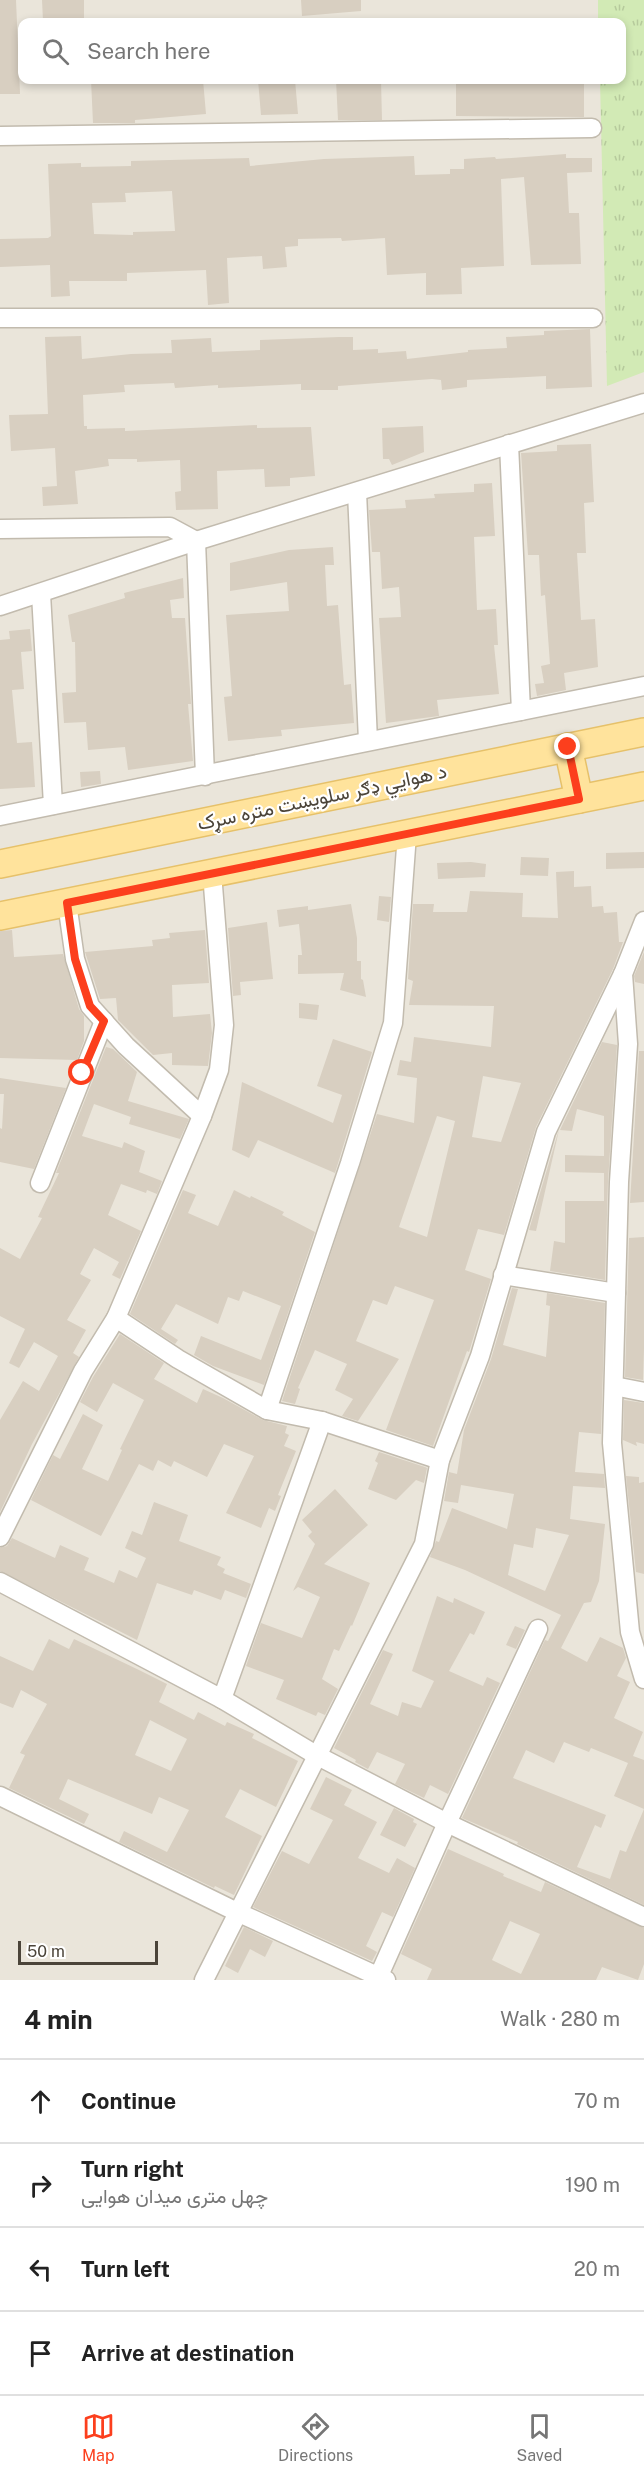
<!DOCTYPE html>
<html lang="en">
<head>
<meta charset="utf-8">
<style>
  body { margin:0; font-family:"Public Sans",Vazirmatn,sans-serif; background:#f2f2f2; color:#222 }
  .scale { position:absolute; left:18px; bottom:15px; width:140px; box-sizing:border-box; padding-left:6px; border:3px solid #4b4439; border-top:0; font-size:16px; line-height:21px; white-space:nowrap; color:#4b4439; -webkit-text-stroke:4px #fff; paint-order:stroke }
  .stop { position:absolute; width:18px; height:18px; margin:-14px; border:4px solid #fc3f1d; border-radius:50%; background:#fff }
  .stop.end { background:#fc3f1d; border-color:#fff; box-shadow:0 2px 6px #0008 }
  .list { margin:0; padding:0; list-style:none }
  h2 { display:flex; justify-content:space-between; align-items:center; height:78px; margin:0; padding:0 24px; font-size:26px }
  h2 small { font-size:20px; font-weight:400; color:#767676 }
  .list li { display:grid; grid-template-columns:39px 1fr auto; gap:18px; align-items:center; box-sizing:border-box; height:84px; padding:0 24px; border-top:2px solid #e0e0e0 }
  .list b { display:block; font-size:22px; white-space:nowrap }
  .list p { margin:0; font-size:20px; white-space:nowrap; color:#767676 }
  .list em { font-size:20px; font-style:normal; color:#767676 }
  .icon { flex:none; width:33px; height:33px; fill:none; stroke:currentColor; stroke-width:2; stroke-linecap:round; stroke-linejoin:round }
  .map { position:relative; flex:none; width:644px; height:1980px; overflow:hidden }
  .search { position:absolute; background:#fff; box-shadow:0 3px 9px #0003; left:18px; right:18px; top:18px; height:66px; display:flex; align-items:center; gap:15px; box-sizing:border-box; padding:0 21px; border-radius:12px; color:#767676; font-size:22px }
  .sheet { height:414px; background:#fff }
  nav { display:flex; justify-content:space-around; align-items:center; box-sizing:border-box; height:84px; border-top:2px solid #e0e0e0; background:#fff; font-size:16px; color:#767676 }
  nav a { display:grid; justify-items:center; gap:3px }
  nav .on { color:#fc3f1d }
  .map>svg:first-child { display:block }
  .residential { fill:#eae5da; fill-rule:evenodd }
  .park { fill:url(#park-tufts) }
  .building { fill:#d8cfc1; fill-rule:evenodd }
  .lines { fill:none; stroke-linecap:round; stroke-linejoin:round }
  .minor-casing { stroke:#c2bbae; stroke-width:21 }
  .primary-casing { stroke:#e6c16a; stroke-width:30 }
  .minor { stroke:#fff; stroke-width:18 }
  .primary { stroke:#ffe39c; stroke-width:27 }
  .route { stroke:#fc3f1d; stroke-width:8 }
  .labels { text-anchor:middle; stroke-width:4.5; stroke-linejoin:round; paint-order:stroke }
  .street-label { font-size:20px; fill:#4b4439; stroke:#fff }
</style>
</head>
<body>
<div class="map">
<svg width="644" height="1980" viewBox="0 0 644 1980">
  <defs>
    <pattern id="park-tufts" width="24" height="20" patternUnits="userSpaceOnUse" patternTransform="scale(1.5)"><rect width="24" height="20" fill="#d2eab5"/><path d="M3 7l-1-3M5 7V3M7 7l1-3M15 17l-1-3M17 17v-4M19 17l1-3" fill="none" stroke="#b6ca9c"/></pattern>
  </defs>
  <rect width="100%" height="100%" fill="#f6f3ec"/>
  <!-- residential -->
  <path class="residential" d="M0,0H644V1980H0ZM22,22H622V80H22Z"/>
  <!-- park -->
  <path class="park" d="M598,0H644V372L607,386L600,80H622V22H598Z"/>
  <!-- building -->
  <g class="building">
    <path d="M0,0H16L20,94H0Z"/>
    <path d="M42,0H84V22L43,21Z"/>
    <path d="M301,0H361V11L302,16Z"/>
    <path d="M91,80H203L206,114L135,120V123H93Z"/>
    <path d="M258,80H295L298,114L261,115Z"/>
    <path d="M336,80H381L382,120H338Z"/>
    <path d="M456,80H584V117L456,116Z"/>
    <path d="M566,154V158H592V172L567,173L569,213H579L581,264L531,265L524,177L501,179L504,266L461,268L462,294L426,295V273L387,275L385,238L342,241L341,238L298,239V246L285,247L287,267L263,269L262,256L227,258L229,303L208,305L206,270L127,273V281H69L70,296L51,297L50,265L0,267V239L48,238L51,236L48,164L81,163V167L131,166V161L249,158L250,166L324,159L414,156L415,175L450,174V169H464V159L495,157L496,159ZM172,191L175,231L133,232V235L94,234L92,203L126,202L125,193Z"/>
    <path d="M590,329L592,387L546,389V376L467,380V387L442,390L441,380L432,379L338,386V390H301V384L218,388V385L175,388L174,383L124,385L125,392L83,395L84,426H87V429L125,428V431L257,425V428L311,427L315,476L290,478V486L265,487L264,469L217,471L218,509L176,510L175,492L181,491L180,460L137,462V459H108L109,466L75,471L78,504L43,506L42,487L57,486L55,448L11,451L9,415L48,414L45,337L81,336L82,359L131,354L172,353L171,340L211,338L212,352L260,350V340L339,337H353V350L378,349V353L406,351L407,359L468,352V350L507,348L506,337L544,335V331Z"/>
    <path d="M423,426L424,452L392,465L389,459H383L382,428Z"/>
    <path d="M591,444L594,502L584,503L586,553H577L581,620L595,619L598,667L564,673L566,690L537,696L535,684L544,683L541,666L550,664L545,595L541,596L539,555H528L521,453L557,451V445Z"/>
    <path d="M492,483L495,536L474,537L477,610L496,609L498,645H494L499,694L437,700L439,716L386,723L379,618L401,617L399,587L382,589L380,552H372L369,510L406,508L405,500L435,498L434,494L474,492V484Z"/>
    <path d="M333,547L334,565H325L327,606L338,605L344,685L351,684L354,723L281,730L282,736L228,741L224,697L232,696L226,615L289,611L287,582L230,591V563L289,550Z"/>
    <path d="M183,578L184,598L170,600L172,618H185L191,704H188L193,761L128,770L125,747L88,750L86,722L64,723L62,693L76,692L75,642H72L68,615L125,598L124,593Z"/>
    <path d="M30,629L32,651L21,652L24,689L12,690L17,743L32,742L35,787L0,789V640L10,639L9,631Z"/>
    <path d="M100,771L101,784L81,787L80,772Z"/>
    <path d="M644,852V868L606,869V853Z"/>
    <path d="M521,857L549,858L548,876L520,875Z"/>
    <path d="M471,862L486,864L485,877L438,879L437,863Z"/>
    <path d="M574,871V887L591,886L592,907L603,906L604,913L617,912L619,942H623L613,969L536,1127L504,1235L478,1229L465,1270L491,1279L469,1352L467,1351L433,1446L386,1430L434,1300L395,1286L387,1305L373,1300L356,1341L399,1359L358,1421L342,1416L353,1399L335,1390L347,1364L315,1350L298,1388L300,1389L295,1404L282,1401L377,1114L414,1123L417,1078L397,1075L400,1060L411,1062L414,1037L491,1047L494,1006L409,1005L413,981L408,979L413,904H434L433,912H467L470,891L523,893L522,917L558,918L556,872ZM483,1076L521,1083L501,1142L472,1137ZM437,1116L455,1121L427,1237L399,1227Z"/>
    <path d="M379,896L391,897L389,922L377,920Z"/>
    <path d="M351,904L357,938V961H361V979L363,980L366,997L340,990L344,973L298,974V955H302L299,924L279,927L277,910L308,906V910Z"/>
    <path d="M267,922L273,979L240,982L241,995L233,996L228,928Z"/>
    <path d="M12,930L14,957L63,954L79,1009L84,1016V1041L77,1060L0,1058V931Z"/>
    <path d="M205,930L209,983L172,985L173,1017L210,1014L212,1033L208,1066L172,1065V1053L153,1055L118,1020L116,998L100,999L85,952L153,946L152,940L170,938L169,933Z"/>
    <path d="M644,952V984L635,982L634,976Z"/>
    <path d="M299,1003L319,1005L317,1020L299,1018Z"/>
    <path d="M333,1039L372,1052L335,1173L258,1140L249,1158L232,1150L242,1082L333,1123L342,1095L317,1086Z"/>
    <path d="M602,1042L617,1045L608,1181L605,1280L550,1271L554,1241L565,1243V1201H604V1173L565,1172V1155L604,1156V1116L577,1109L572,1131L560,1130Z"/>
    <path d="M106,1047L113,1049L137,1072L128,1101L189,1119L180,1139L129,1124L131,1117L94,1104L82,1136L122,1148L124,1142L145,1151L139,1172L162,1181L157,1194L147,1190L146,1193L121,1184L108,1215L141,1231L120,1279L112,1275L119,1262L94,1248L80,1274L91,1280L67,1320L86,1330L73,1353L79,1357L32,1444L0,1512V1420L23,1381L39,1391L58,1356L34,1342L19,1368L9,1363L25,1329L0,1316V1248L20,1259L42,1218L38,1217L59,1173H56Z"/>
    <path d="M639,1051H644V1202L630,1203Z"/>
    <path d="M0,1078L66,1088L34,1169L0,1162V1128L2,1129L4,1094H0Z"/>
    <path d="M559,1130L536,1231L529,1230L557,1136Z"/>
    <path d="M183,1190L196,1195L188,1213L218,1226L234,1190L250,1198L251,1196L284,1212L282,1215L315,1232L264,1385L213,1366L194,1355L201,1336L261,1360L281,1306L243,1291L239,1301L228,1297L218,1324L176,1304L161,1329L178,1340L175,1344L130,1314Z"/>
    <path d="M644,1237V1348L643,1380L625,1377L629,1238Z"/>
    <path d="M512,1288L518,1289L503,1345L546,1357L550,1306L546,1305L547,1293L605,1303L601,1434L579,1432L575,1472L604,1474L605,1488L573,1486L570,1519L605,1524L599,1581L591,1602L584,1603L561,1648L587,1662L600,1637L623,1648L626,1658L617,1676L630,1682L614,1718L643,1732L633,1756L644,1760V1809L614,1796L628,1763L591,1748L589,1752L564,1742L554,1763L526,1750L513,1778L606,1815L601,1828L595,1825L577,1867L610,1879L620,1850L626,1852L644,1809V1905L517,1844L518,1842L462,1818L545,1640L548,1641L561,1615L465,1570L430,1557L436,1541L439,1542L452,1508L507,1529L514,1494L461,1485L458,1503L444,1501L449,1472L457,1474L464,1430L491,1359ZM536,1528L569,1535L545,1591L508,1575L514,1544L533,1548Z"/>
    <path d="M120,1334L164,1363L154,1379L197,1403L203,1389L223,1398L263,1420L287,1426L285,1433L289,1435L284,1446L296,1451L278,1495L281,1496L275,1511L269,1508L261,1528L226,1513L254,1456L224,1444L207,1477L174,1461L171,1467L158,1460L153,1471L139,1464L101,1536L31,1500L53,1455L60,1459L83,1414L103,1425L82,1469L108,1481L122,1450L120,1449L144,1400L113,1383L97,1412L80,1402L93,1377Z"/>
    <path d="M624,1400L644,1403V1444L636,1442L637,1446L623,1440Z"/>
    <path d="M379,1452L425,1467L427,1468L424,1483L416,1480L396,1500L368,1489L378,1463L375,1461Z"/>
    <path d="M626,1476L639,1477V1483L644,1482V1574L636,1572Z"/>
    <path d="M335,1489L368,1525L324,1564L370,1583L352,1626L351,1625L339,1651L334,1649L322,1679L338,1689L325,1715L318,1712L316,1716L276,1699L284,1680L246,1666L261,1623L302,1638L320,1597L298,1587L293,1591L315,1544L308,1536L312,1532L302,1520Z"/>
    <path d="M154,1502L188,1515L179,1541L221,1557L217,1565L225,1569L223,1573L251,1584L246,1598L225,1590L221,1600L194,1590L192,1595L157,1583L137,1640L0,1571V1548L7,1546L12,1538L55,1558L60,1545L89,1558L84,1570L114,1583L119,1570L137,1578L146,1558L125,1548L132,1531L142,1535Z"/>
    <path d="M437,1596L453,1603L454,1598L485,1612L474,1635L470,1633L449,1671L483,1686L487,1677L500,1683L448,1794L430,1785L424,1798L395,1784L405,1764L377,1752L368,1769L355,1762L356,1760L334,1748L383,1650L393,1654L370,1704L398,1716L402,1702L421,1708L434,1681L412,1671Z"/>
    <path d="M515,1626L525,1630L516,1649L506,1645Z"/>
    <path d="M49,1639L69,1649L74,1639L139,1670L167,1684L159,1702L194,1720L198,1712L225,1726L227,1722L254,1734L252,1738L298,1761L276,1807L240,1789L225,1817L262,1836L234,1895L215,1886L214,1888L119,1842L124,1831L167,1852L189,1810L159,1797L152,1814L68,1779L59,1799L89,1814L84,1824L9,1788L25,1755L20,1753L47,1704L21,1690L13,1708L0,1703V1656L33,1671ZM150,1720L187,1739L171,1771L135,1755Z"/>
    <path d="M326,1777L352,1790L344,1805L377,1822L358,1858L389,1873L397,1858L415,1868L393,1917L382,1912L366,1946L377,1952L372,1961L253,1907L282,1851L309,1864L333,1820L310,1809Z"/>
    <path d="M394,1808L414,1819L413,1822L417,1824L405,1847L380,1835Z"/>
    <path d="M448,1849L504,1874L503,1876L541,1892L545,1882L644,1928V1964L638,1980L602,1967L596,1980H427L432,1969L401,1954ZM510,1921L540,1934L521,1974L492,1960Z"/>
    <path d="M244,1927L273,1941L265,1957L250,1949L238,1973L225,1966Z"/>
  </g>
  <g class="lines">
    <!-- minor casing -->
    <g class="minor-casing">
      <g id="minor">
        <path d="M0,136L592,128"/>
        <path d="M0,318H593"/>
        <path d="M509,444L521,711"/>
        <path d="M357,492L368,741"/>
        <path d="M0,529L170,527L196,541L205,776"/>
        <path d="M41,594L53,805"/>
        <path d="M0,606L196,541L644,403"/>
        <path d="M0,816L644,686"/>
        <path d="M67,903L75,959L90,1006L126,1046L202,1116"/>
        <path d="M644,921L623,974L628,1044L619,1182L612,1443L630,1632L644,1679"/>
        <path d="M40,1183L104,1021"/>
        <path d="M503,1275L616,1293"/>
        <path d="M116,1318L178,1359L267,1410L322,1421L440,1460"/>
        <path d="M614,1386L644,1392"/>
        <path d="M267,1410L350,1163L393,1023L407,834"/>
        <path d="M0,1537L83,1371L116,1318L202,1116L219,1070L224,1025L212,873"/>
        <path d="M0,1582L222,1699L316,1755L447,1823L644,1917"/>
        <path d="M222,1699L322,1421"/>
        <path d="M0,1796L237,1912L386,1980"/>
        <path d="M204,1980L424,1544L440,1460L480,1356L546,1132L623,974"/>
        <path d="M377,1980L447,1823L538,1629"/>
      </g>
    </g>
    <!-- primary casing -->
    <g class="primary-casing">
      <g id="primary">
        <path d="M568,747L579,799"/>
        <path d="M0,864L644,732"/>
        <path d="M0,916L644,786"/>
      </g>
    </g>
    <!-- minor -->
    <use href="#minor" class="minor"/>
    <!-- primary -->
    <use href="#primary" class="primary"/>
  </g>
  <g class="lines">
    <!-- route -->
    <path class="route" d="M82,1073L104,1021L90,1006L75,959L67,903L579,799L568,747"/>
  </g>
  <g class="labels">
    <!-- street labels -->
    <g class="street-label">
      <text transform="translate(322 797) rotate(-12)" y="7">د هوايي ډګر سلویښت متره سړک</text>
    </g>
  </g>
</svg>
<div class="scale">50 m</div>
<div class="stop" style="left:82px;top:1073px"></div>
<div class="stop end" style="left:568px;top:747px"></div>
<div class="search"><svg class="icon" aria-label="search" viewBox="0 0 24 24"><circle cx="10" cy="10" r="6"/><path d="M15 15l6 6"/></svg>Search here</div>
</div>
<section class="sheet">
<h2>4 min<small>Walk · 280 m</small></h2>
<ul class="list">
<li><svg class="icon" aria-label="ahead" viewBox="0 0 24 24"><path d="M12 20V5M6 11l6-6 6 6"/></svg><div><b>Continue</b></div><em>70 m</em></li>
<li><svg class="icon" aria-label="right" viewBox="0 0 24 24"><path d="M7 20v-9h11M14 6l5 5-5 5"/></svg><div><b>Turn right</b><p>چهل متری میدان هوایی</p></div><em>190 m</em></li>
<li><svg class="icon" aria-label="left" viewBox="0 0 24 24"><path d="M17 20v-9H6M10 6l-5 5 5 5"/></svg><div><b>Turn left</b></div><em>20 m</em></li>
<li><svg class="icon" aria-label="arrive" viewBox="0 0 24 24"><path d="M6 21V4h12l-3 4 3 4H6"/></svg><div><b>Arrive at destination</b></div></li>
</ul>
</section>
<nav>
<a class="on"><svg class="icon" aria-label="map" viewBox="0 0 24 24"><path d="M3 6l6-2 6 2 6-2v14l-6 2-6-2-6 2zM9 4v14M15 6v14"/></svg>Map</a>
<a><svg class="icon" aria-label="directions" viewBox="0 0 24 24"><path d="M12 3l9 9-9 9-9-9zM9 14v-3h6M13 9l2 2-2 2"/></svg>Directions</a>
<a><svg class="icon" aria-label="saved" viewBox="0 0 24 24"><path d="M7 4h10v16l-5-4-5 4z"/></svg>Saved</a>
</nav>
</body>
</html>
